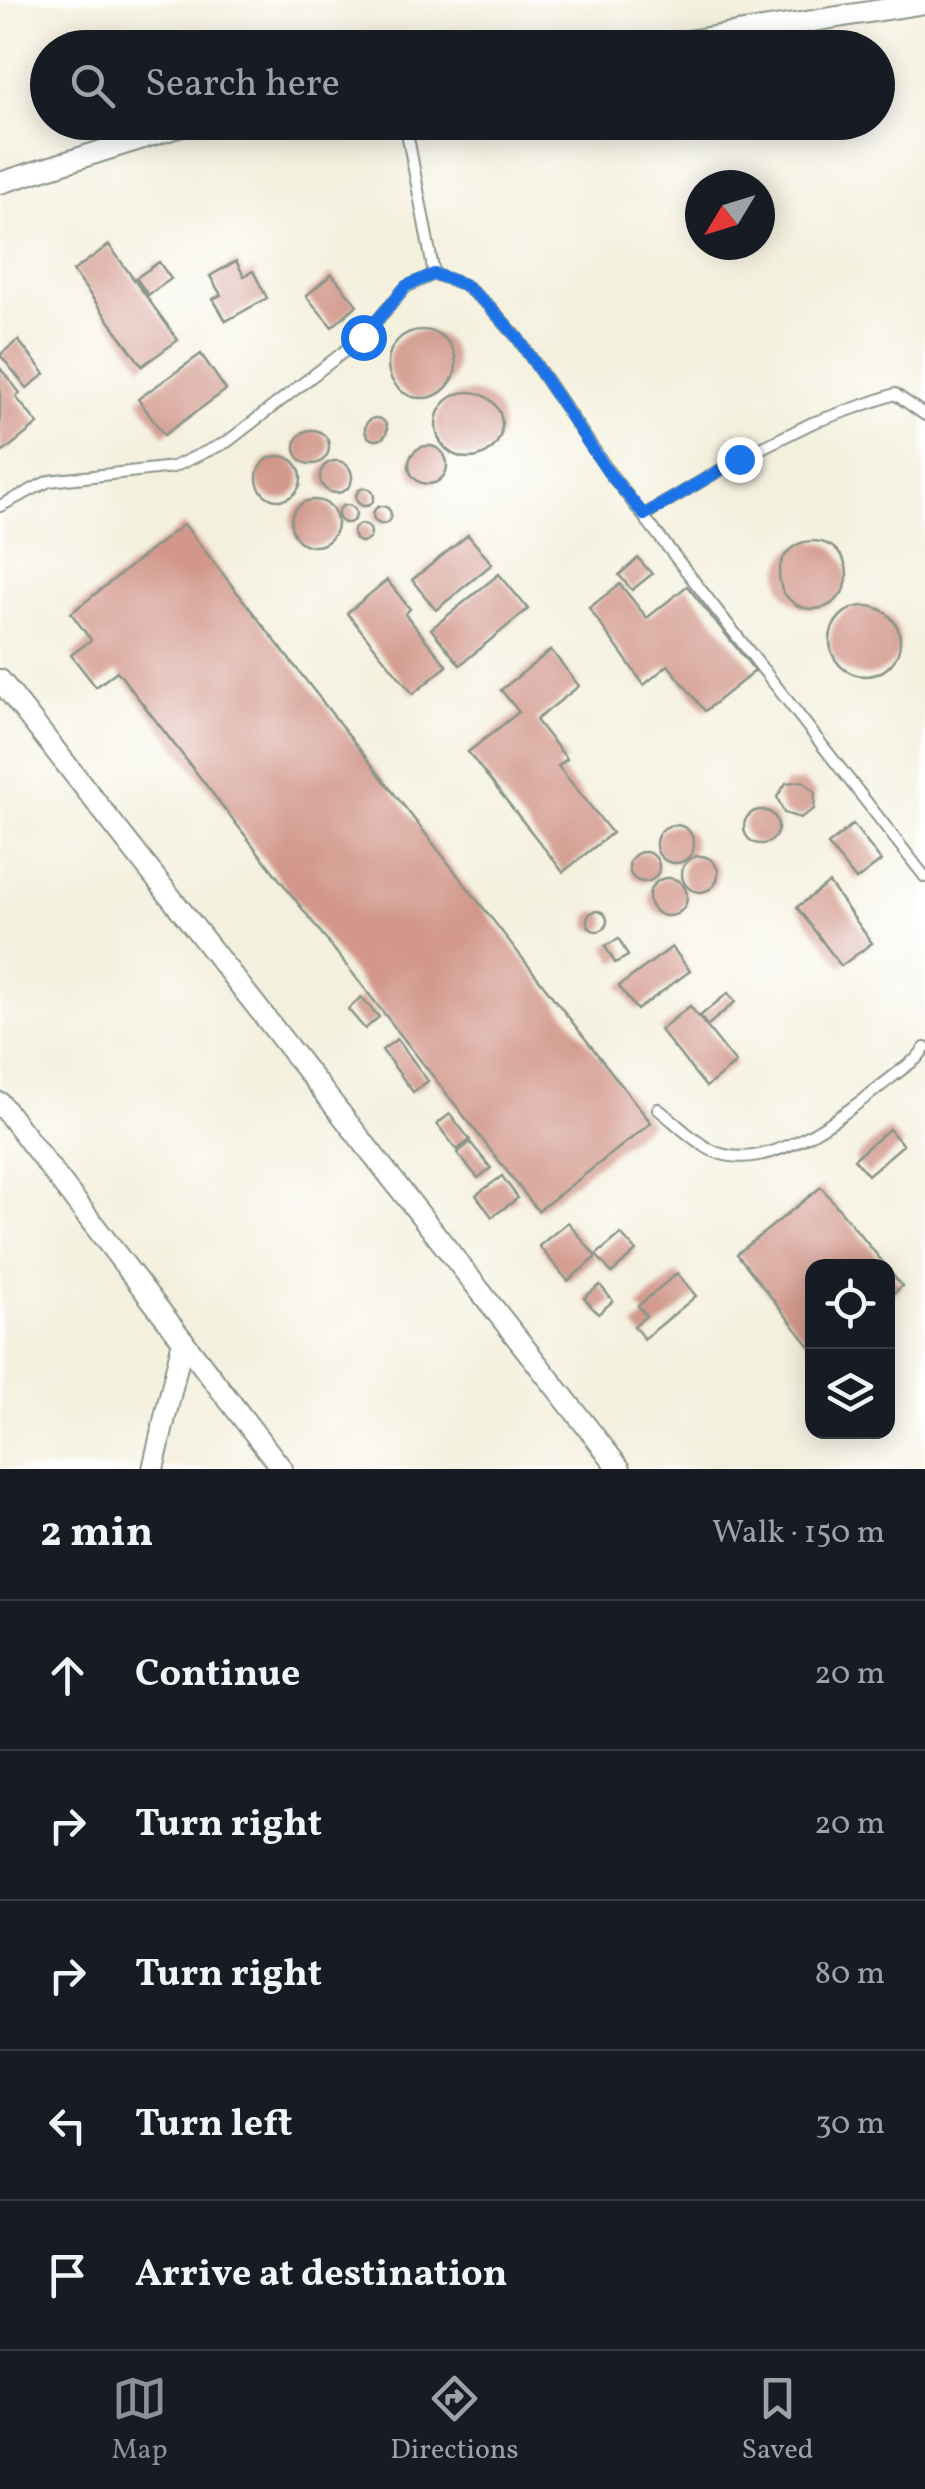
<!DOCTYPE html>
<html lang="en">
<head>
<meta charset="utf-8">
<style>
  body { margin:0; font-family:Vollkorn,serif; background:#242831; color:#f1f3f6 }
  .controls { position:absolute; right:30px; bottom:30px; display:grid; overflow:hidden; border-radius:20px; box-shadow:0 5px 25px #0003 }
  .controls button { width:90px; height:90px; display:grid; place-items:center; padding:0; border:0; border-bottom:2px solid #363941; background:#171b24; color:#f1f3f6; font:50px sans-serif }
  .compass { position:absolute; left:685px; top:170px; width:90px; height:90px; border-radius:50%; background:#171b24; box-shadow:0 5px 25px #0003; rotate:232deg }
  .stop { position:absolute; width:30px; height:30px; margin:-22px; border:8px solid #1a73e8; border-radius:50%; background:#fff }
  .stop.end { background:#1a73e8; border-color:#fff; box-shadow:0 2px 10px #0008 }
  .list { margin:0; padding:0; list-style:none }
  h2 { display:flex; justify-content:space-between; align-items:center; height:130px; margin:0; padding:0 40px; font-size:42px }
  h2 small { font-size:32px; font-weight:400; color:#9ea1a6 }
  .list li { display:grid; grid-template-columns:65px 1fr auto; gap:30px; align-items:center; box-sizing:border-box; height:150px; padding:0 40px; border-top:2px solid #363941 }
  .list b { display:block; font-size:38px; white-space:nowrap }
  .list em { font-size:32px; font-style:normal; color:#9ea1a6 }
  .icon { flex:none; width:55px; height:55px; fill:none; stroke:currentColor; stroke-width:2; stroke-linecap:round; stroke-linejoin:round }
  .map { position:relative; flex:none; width:925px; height:1469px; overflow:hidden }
  .search { position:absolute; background:#171b24; box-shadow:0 5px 25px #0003; left:30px; right:30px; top:30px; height:110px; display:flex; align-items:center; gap:25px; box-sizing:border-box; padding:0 35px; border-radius:55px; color:#9ea1a6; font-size:38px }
  .sheet { height:880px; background:#171b24 }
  nav { display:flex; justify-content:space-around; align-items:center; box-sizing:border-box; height:140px; border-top:2px solid #363941; background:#171b24; font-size:28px; color:#9ea1a6 }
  nav a { display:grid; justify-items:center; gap:5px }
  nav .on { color:#8c9099 }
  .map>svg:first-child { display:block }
  .building { fill:#d2978a }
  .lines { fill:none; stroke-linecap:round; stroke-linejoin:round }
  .service-casing { stroke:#8a9689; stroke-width:14 }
  .minor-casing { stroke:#8a9689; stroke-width:24 }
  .service { stroke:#fff; stroke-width:10 }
  .minor { stroke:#fff; stroke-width:20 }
  .route { stroke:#1a73e8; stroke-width:12 }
</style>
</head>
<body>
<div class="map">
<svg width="925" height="1469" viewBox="0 0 925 1469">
  <rect width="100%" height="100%" fill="#fff"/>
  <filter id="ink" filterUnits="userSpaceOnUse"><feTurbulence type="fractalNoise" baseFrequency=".01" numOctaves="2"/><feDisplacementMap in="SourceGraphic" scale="20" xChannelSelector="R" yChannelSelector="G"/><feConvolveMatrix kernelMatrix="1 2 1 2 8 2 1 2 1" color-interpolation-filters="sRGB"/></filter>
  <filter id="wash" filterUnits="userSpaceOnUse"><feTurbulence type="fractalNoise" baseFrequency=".0048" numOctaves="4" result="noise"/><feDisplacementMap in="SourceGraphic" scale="40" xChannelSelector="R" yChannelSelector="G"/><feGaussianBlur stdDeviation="2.25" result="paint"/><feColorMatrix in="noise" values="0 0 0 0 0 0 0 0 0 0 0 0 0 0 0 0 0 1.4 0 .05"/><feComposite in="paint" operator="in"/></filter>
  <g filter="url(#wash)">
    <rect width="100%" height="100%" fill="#f4f0de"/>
    <g id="blocks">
      <!-- building -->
      <g class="building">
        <path d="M109,245L178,340L142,366L73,271Z"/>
        <path d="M236,261L244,276L253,271L267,298L226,321L213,299L221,295L210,276Z"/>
        <path d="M159,262L171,279L148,295L136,278Z"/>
        <path d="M332,274L357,305L332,327L306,296Z"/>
        <circle cx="422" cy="364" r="34"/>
        <path d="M18,340L45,374L27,388L0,355Z"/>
        <path d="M201,354L226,390L164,435L138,399Z"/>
        <path d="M0,368L20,393L16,397L38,424L3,452L0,449Z"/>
        <circle cx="469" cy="425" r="33"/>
        <circle cx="376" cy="429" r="11"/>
        <circle cx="312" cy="447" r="17"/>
        <circle cx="428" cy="465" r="19"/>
        <circle cx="279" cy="478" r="22"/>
        <circle cx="336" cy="477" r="16"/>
        <circle cx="365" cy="497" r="9"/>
        <circle cx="314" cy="523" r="23"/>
        <circle cx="347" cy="514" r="9"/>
        <circle cx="382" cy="515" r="9"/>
        <path d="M184,524L651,1123L538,1211L117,671L96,687L71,655L91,640L71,613Z"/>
        <circle cx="362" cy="533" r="9"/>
        <path d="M468,535L492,564L436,610L412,580Z"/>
        <circle cx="813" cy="575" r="34"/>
        <path d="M638,558L652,574L632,590L619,575Z"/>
        <path d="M499,574L528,609L460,665L431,629Z"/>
        <path d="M387,580L410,609L405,614L447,666L413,694L347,613Z"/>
        <path d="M620,584L647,618L687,586L755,671L705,711L668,665L644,685L589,608Z"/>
        <circle cx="865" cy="641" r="35"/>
        <path d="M551,650L579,686L536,720L567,759L558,766L612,833L563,872L468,752L519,712L501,690Z"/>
        <path d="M803,781L815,792L814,809L800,818L784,813L777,797L786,783Z"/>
        <circle cx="761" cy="827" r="17"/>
        <path d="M853,824L881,861L856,880L828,845Z"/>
        <circle cx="675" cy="844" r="19"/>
        <circle cx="644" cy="867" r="15"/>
        <circle cx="700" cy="874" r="18"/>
        <circle cx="668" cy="897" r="19"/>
        <path d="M829,883L872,943L841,966L797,907Z"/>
        <circle cx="597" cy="921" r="10"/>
        <path d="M619,939L628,956L615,963L605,946Z"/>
        <path d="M672,947L690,971L637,1010L619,986Z"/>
        <path d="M728,993L735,1002L707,1026L700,1016Z"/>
        <path d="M361,997L379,1017L365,1029L348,1009Z"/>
        <path d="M690,1006L736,1063L706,1087L660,1030Z"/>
        <path d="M397,1039L428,1081L413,1092L382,1050Z"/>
        <path d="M450,1114L470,1140L457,1150L437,1124Z"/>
        <path d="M889,1129L903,1145L868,1175L854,1159Z"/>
        <path d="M470,1142L491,1168L478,1178L457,1153Z"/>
        <path d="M502,1176L518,1198L492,1217L476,1195Z"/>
        <path d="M821,1187L886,1266H812V1349L737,1254Z"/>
        <path d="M568,1222L596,1257L568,1281L539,1246Z"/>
        <path d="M621,1234L636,1251L612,1273L596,1255Z"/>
        <path d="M888,1269L902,1286L888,1298Z"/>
        <path d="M677,1273L696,1296L644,1339L634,1326L646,1316L638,1306Z"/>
        <path d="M600,1285L613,1301L598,1314L584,1298Z"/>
      </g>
    </g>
  </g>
  <g filter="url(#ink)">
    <use href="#blocks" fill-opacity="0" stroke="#8a9689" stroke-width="2.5"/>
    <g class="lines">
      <!-- service casing -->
      <g class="service-casing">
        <g id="service">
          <path d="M405,122L434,274"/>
          <path d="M0,506L49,481L173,467L227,442L363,337L406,287L434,274L463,284L489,306L517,337L609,472L925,877"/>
          <path d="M644,515L739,459L812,423L895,394L925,415"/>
          <path d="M658,1109C675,1122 694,1142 713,1151C777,1180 867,1094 916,1059L925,1048"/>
        </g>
      </g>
      <!-- minor casing -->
      <g class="minor-casing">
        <g id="minor">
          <path d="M644,48L925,3"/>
          <path d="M0,183L194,122"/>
          <path d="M0,680L620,1469"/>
          <path d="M0,1103L282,1469"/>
          <path d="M153,1469L183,1340"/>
        </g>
      </g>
      <!-- service -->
      <use href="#service" class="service"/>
      <!-- minor -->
      <use href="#minor" class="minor"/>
    </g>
  </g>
  <g class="lines" filter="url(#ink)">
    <!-- route -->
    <path class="route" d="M363,337L406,286L434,274L463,284L489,306L517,337L608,472L644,515L739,459"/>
  </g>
</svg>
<div class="controls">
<button><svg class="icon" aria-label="locate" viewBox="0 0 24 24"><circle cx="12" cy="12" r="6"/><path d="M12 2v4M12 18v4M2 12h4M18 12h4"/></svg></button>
<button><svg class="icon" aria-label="layers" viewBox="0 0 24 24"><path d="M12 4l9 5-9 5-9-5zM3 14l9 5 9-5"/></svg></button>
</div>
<svg class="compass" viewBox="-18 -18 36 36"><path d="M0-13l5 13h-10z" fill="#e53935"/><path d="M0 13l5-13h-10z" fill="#9ea1a6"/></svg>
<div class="stop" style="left:363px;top:337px"></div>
<div class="stop end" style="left:739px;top:459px"></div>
<div class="search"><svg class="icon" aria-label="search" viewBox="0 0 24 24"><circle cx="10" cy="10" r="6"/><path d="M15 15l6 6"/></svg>Search here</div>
</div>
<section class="sheet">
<h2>2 min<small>Walk · 150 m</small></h2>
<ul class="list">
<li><svg class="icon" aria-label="ahead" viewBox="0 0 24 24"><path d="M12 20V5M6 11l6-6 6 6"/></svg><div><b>Continue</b></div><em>20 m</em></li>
<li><svg class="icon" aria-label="right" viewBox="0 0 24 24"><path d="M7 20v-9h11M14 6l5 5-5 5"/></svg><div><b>Turn right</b></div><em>20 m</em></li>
<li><svg class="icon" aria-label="right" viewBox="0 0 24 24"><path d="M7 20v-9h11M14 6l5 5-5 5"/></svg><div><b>Turn right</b></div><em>80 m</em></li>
<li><svg class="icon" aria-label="left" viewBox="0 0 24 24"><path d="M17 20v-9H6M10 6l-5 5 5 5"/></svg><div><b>Turn left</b></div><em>30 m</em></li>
<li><svg class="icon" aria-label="arrive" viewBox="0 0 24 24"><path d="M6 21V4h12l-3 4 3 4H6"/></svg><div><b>Arrive at destination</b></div></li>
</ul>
</section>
<nav>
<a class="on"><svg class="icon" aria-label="map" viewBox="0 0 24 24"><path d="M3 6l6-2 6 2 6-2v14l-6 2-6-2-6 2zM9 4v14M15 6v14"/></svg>Map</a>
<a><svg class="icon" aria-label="directions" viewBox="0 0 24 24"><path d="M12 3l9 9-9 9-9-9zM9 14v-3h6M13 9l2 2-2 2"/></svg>Directions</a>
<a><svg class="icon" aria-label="saved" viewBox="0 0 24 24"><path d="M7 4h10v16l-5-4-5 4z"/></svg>Saved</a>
</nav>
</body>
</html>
